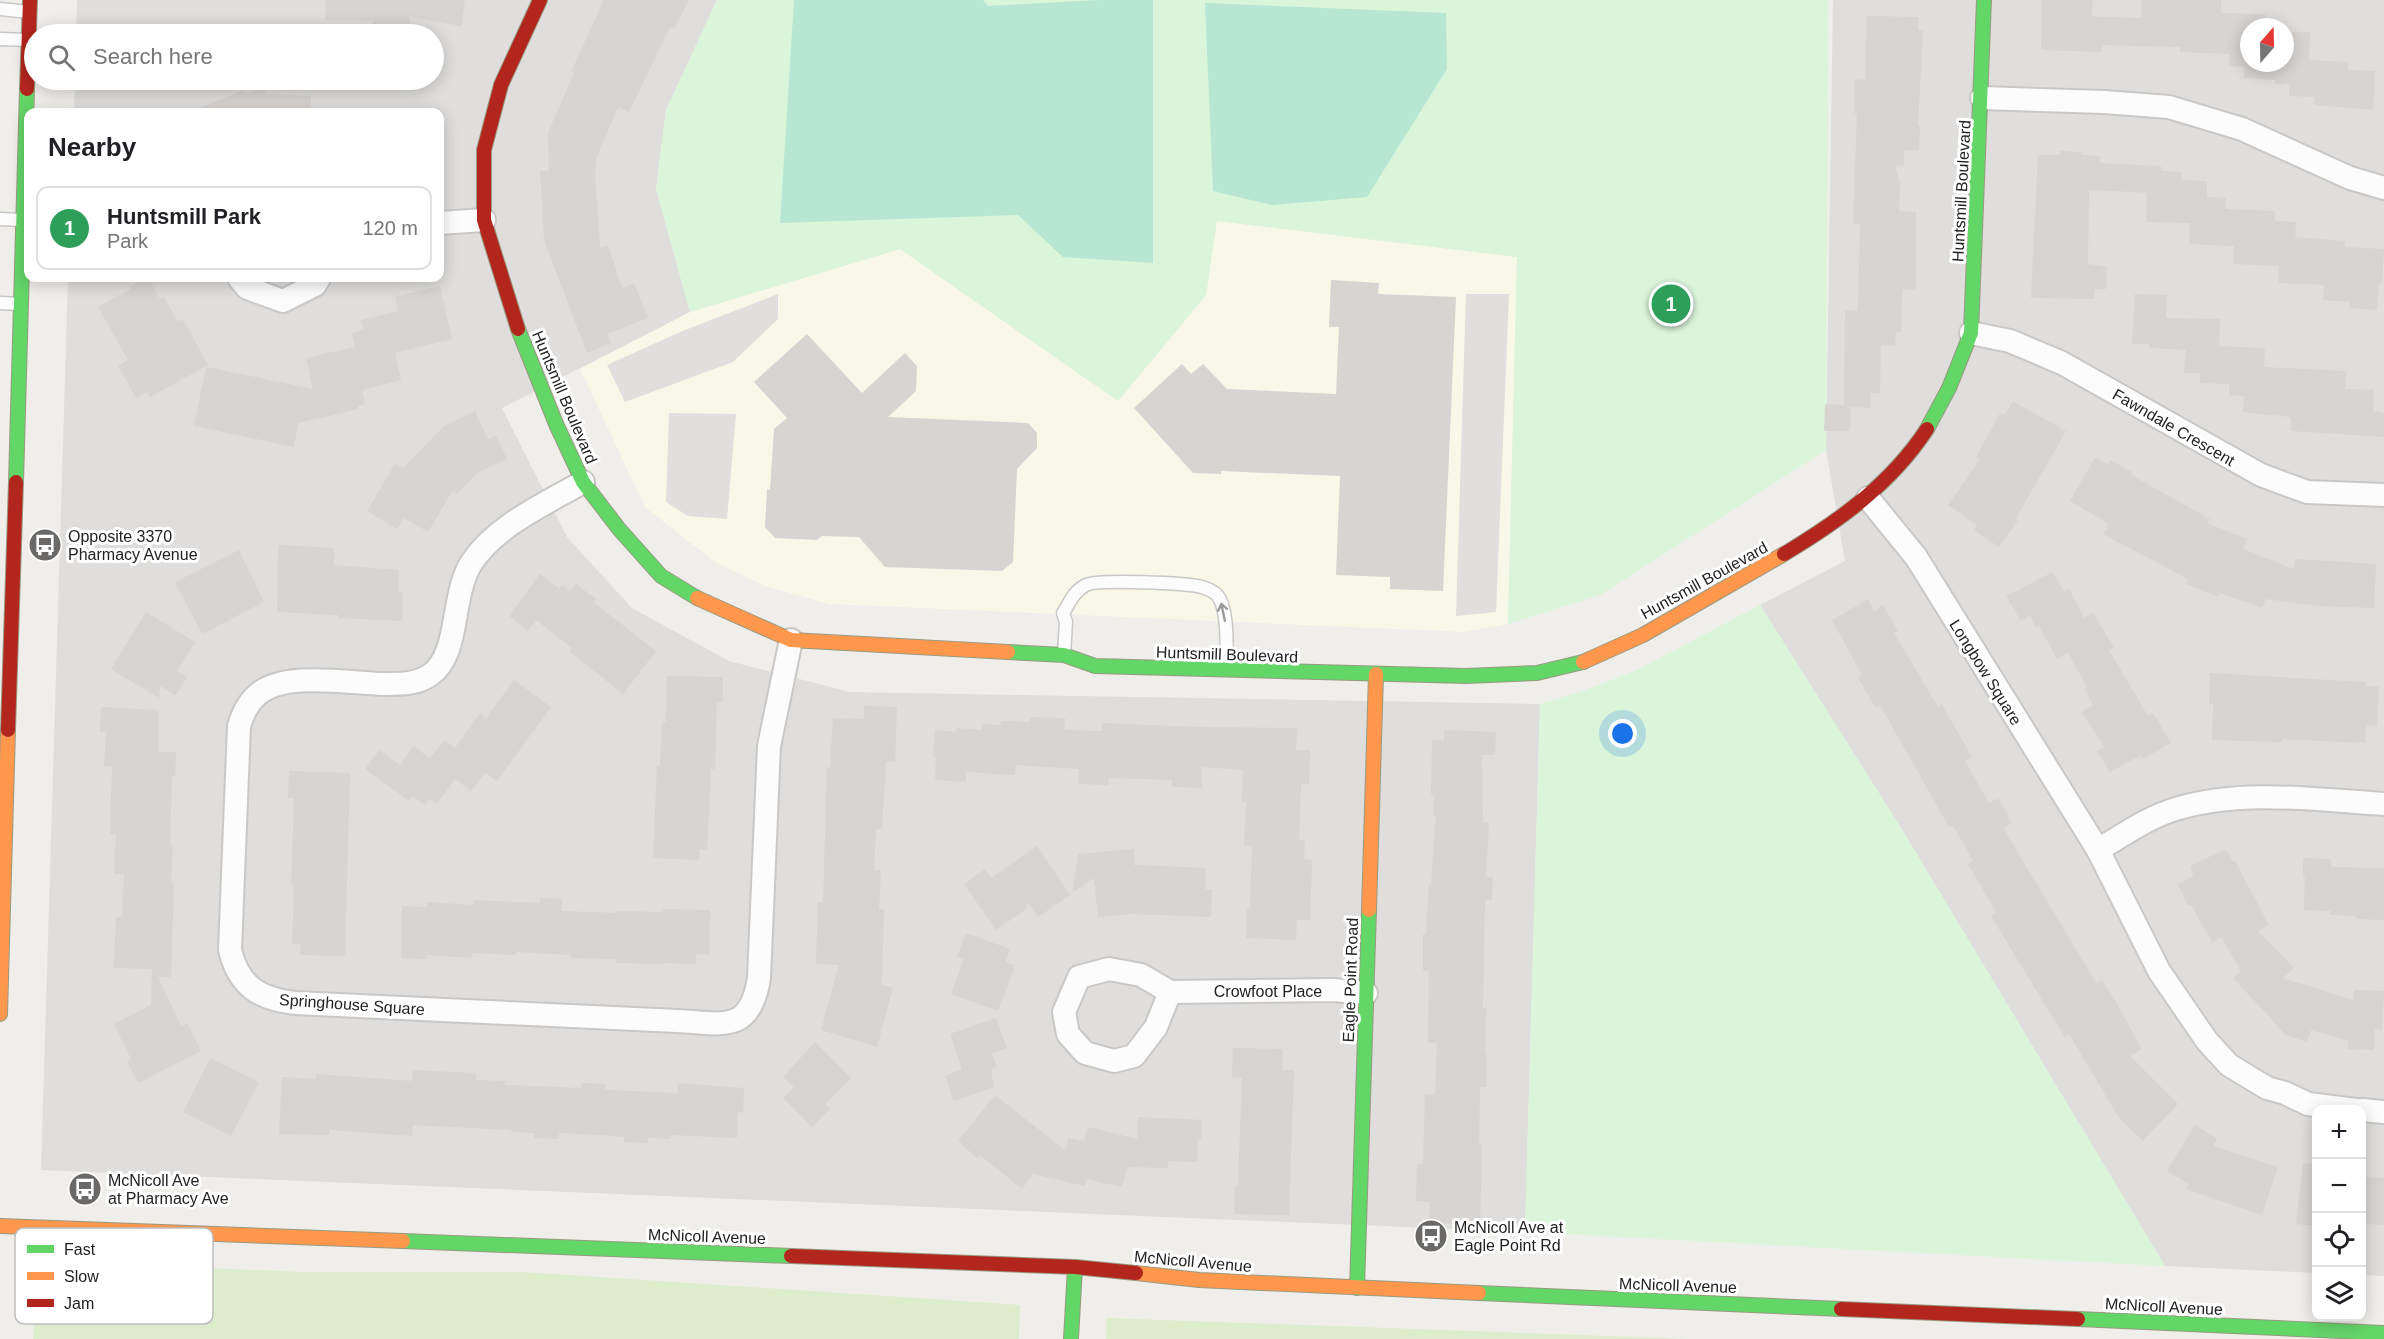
<!DOCTYPE html>
<html lang="en">
<head>
<meta charset="utf-8">
<style>
  body { margin:0; font-family:Arial,sans-serif; background:#f6f6f6; color:#202124 }
  .controls { position:absolute; right:18px; bottom:18px; display:grid; overflow:hidden; border-radius:12px; box-shadow:0 3px 15px #0003 }
  .controls button { width:54px; height:54px; display:grid; place-items:center; padding:0; border:0; border-bottom:2px solid #e0e0e0; background:#fff; color:#202124; font:30px sans-serif }
  .compass { position:absolute; left:2240px; top:18px; width:54px; height:54px; border-radius:50%; background:#fff; box-shadow:0 3px 15px #0003; rotate:20deg }
  .you { position:absolute; left:1623px; top:734px; width:21px; height:21px; margin:-15px; border:4px solid #fff; border-radius:50%; background:#1a73e8; box-shadow:0 0 0 9px #1a73e833 }
  .badge { display:grid; place-items:center; width:39px; height:39px; border-radius:50%; background:#b45309; color:#fff; font-size:20px; font-weight:700 }
  .pin { position:absolute; translate:-50% -50%; border:3px solid #fff; box-shadow:0 2px 6px #0006 }
  .list { margin:0; padding:0; list-style:none }
  h2 { display:flex; justify-content:space-between; align-items:center; height:78px; margin:0; padding:0 24px; font-size:26px }
  h2 small { font-size:20px; font-weight:400; color:#757577 }
  .list li { display:grid; grid-template-columns:39px 1fr auto; gap:18px; align-items:center; box-sizing:border-box; height:84px; margin:0 12px 12px; padding:0 12px; border:2px solid #e0e0e0; border-radius:12px }
  .list b { display:block; font-size:22px; white-space:nowrap }
  .list p { margin:0; font-size:20px; white-space:nowrap; color:#757577 }
  .list em { font-size:20px; font-style:normal; color:#757577 }
  .icon { flex:none; width:33px; height:33px; fill:none; stroke:currentColor; stroke-width:2; stroke-linecap:round; stroke-linejoin:round }
  .map { position:relative; flex:none; width:2384px; height:1339px; overflow:hidden }
  .search { position:absolute; background:#fff; box-shadow:0 3px 15px #0003; left:24px; top:24px; width:420px; height:66px; display:flex; align-items:center; gap:15px; box-sizing:border-box; padding:0 21px; border-radius:33px; color:#757577; font-size:22px }
  .panel { position:absolute; background:#fff; box-shadow:0 3px 15px #0003; left:24px; top:108px; width:420px; height:174px; border-radius:12px }
  .map>svg:first-child { display:block }
  .residential { fill:#dfdedc; fill-rule:evenodd }
  .education { fill:#f8f7e8 }
  .grass { fill:#ddeccb }
  .park { fill:#daf5da }
  .pitch { fill:#b7e6d2 }
  .parking { fill:#e0dfde }
  .building { fill:#d7d4d2 }
  .lines { fill:none; stroke-linecap:round; stroke-linejoin:round }
  .lane-casing { stroke:#c9c8c7; stroke-width:15 }
  .street-casing { stroke:#c9c8c7; stroke-width:26 }
  .fast-casing { stroke:#999a82; stroke-width:16 }
  .slow-casing { stroke:#999a82; stroke-width:16 }
  .jam-casing { stroke:#999a82; stroke-width:16 }
  .lane { stroke:#fdfcfc; stroke-width:12 }
  .street { stroke:#fdfcfc; stroke-width:22 }
  .fast { stroke:#63d668; stroke-width:14 }
  .slow { stroke:#ff974d; stroke-width:14 }
  .jam { stroke:#b3261e; stroke-width:14 }
  .oneway { stroke:#9a9a9a }
  .labels { text-anchor:middle; stroke-width:6; stroke-linejoin:round; paint-order:stroke }
  .street-label { font-size:16px; fill:#222; stroke:#fff }
  .poi-label { font-size:16px; fill:#222; stroke:#fff; text-anchor:start }
  .key { fill:#fff; stroke:#bdbdbd; stroke-width:1.5 }
  .key-label { font-size:16px; fill:#222 }
</style>
</head>
<body>
<div class="map">
<svg width="2384" height="1339" viewBox="0 0 2384 1339">
  <rect width="100%" height="100%" fill="#f0eeeb"/>
  <!-- residential -->
  <g class="residential">
    <path d="M77,0H717L666,110L656,189L690,312L502,408L567,537L632,608L729,661L850,692L1540,704L1525,1232L41,1170L68,278H440V112H74L75,80H434V34H76Z"/>
    <path d="M1833,0H2384V1276L2362,1275V1110H2316V1273L2165,1266L1901,828L1760,605L1845,561L1826,450ZM2249,27H2285V63H2249Z"/>
  </g>
  <!-- education -->
  <path class="education" d="M1216,221L1517,257L1508,624L1465,632L829,604L768,587L716,563L645,507L580,369L690,312L900,249L1118,401L1206,295Z"/>
  <!-- grass -->
  <g class="grass">
    <path d="M82,1263L303,1272H523L1020,1305L1019,1339H33L35,1289L46,1277L42,1271L59,1264Z"/>
    <path d="M1107,1318L1690,1339H1106Z"/>
  </g>
  <!-- park -->
  <g class="park">
    <path d="M717,0H1828L1826,450L1600,595L1508,624L1517,257L1217,221L1206,295L1118,401L900,249L690,312L656,189L666,110Z"/>
    <path d="M1760,605L1901,828L2165,1266L1525,1232L1540,704L1583,691L1637,670Z"/>
  </g>
  <!-- pitch -->
  <g class="pitch">
    <path d="M794,0H983L988,6L1098,0H1153V263L1063,257L1018,215L780,223Z"/>
    <path d="M1205,3L1446,13L1447,69L1367,197L1272,205L1213,191Z"/>
  </g>
  <!-- parking -->
  <g class="parking">
    <path d="M778,294V319L733,362L625,402L607,365L680,332Z"/>
    <path d="M1466,294H1509L1496,612L1456,616Z"/>
    <path d="M669,413L736,414L727,519L688,516L666,502Z"/>
  </g>
  <!-- building -->
  <g class="building">
    <path d="M326,0H465L461,26L410,17V33L373,32V21L325,20Z"/>
    <path d="M604,0H689L674,29L670,27L629,112L618,107L596,159L595,177L600,248L608,245L622,288L634,283L648,318L607,334L611,343L587,353L544,240L540,171H549L548,133L574,73L571,72Z"/>
    <path d="M2042,0H2093L2092,16L2103,17L2141,18L2142,0H2221V13L2265,14V27H2249V63H2285V32H2310L2309,60L2348,62V70L2375,71L2373,110L2314,105L2315,97L2289,96V84H2275V80L2244,78V67L2229,66L2230,54L2180,52V47L2102,45V52L2041,50Z"/>
    <path d="M1867,16L1918,17V30L1923,31L1918,126H1920L1919,150H1904V166L1895,165L1900,183L1899,211L1916,212V290L1902,289L1901,332H1896L1895,346L1881,345L1880,393H1871L1870,408L1851,407L1850,431H1824L1825,404L1844,405L1845,310L1858,311L1860,224H1853L1857,114L1854,113L1855,79L1865,80Z"/>
    <path d="M263,87L266,94L311,96V112H190L244,90L245,94Z"/>
    <path d="M2060,151L2081,152V155L2100,156L2099,163L2161,166V171L2182,172V180L2207,181V197L2226,198V209L2275,211V221L2296,222L2295,237L2345,241V247L2384,249L2382,283H2379L2377,310L2350,308V302L2323,300L2324,285L2278,283L2279,266L2233,264L2234,246L2189,244L2190,223L2146,222L2147,193L2133,192L2089,190L2088,264L2107,267L2106,289H2094V299L2031,298L2038,155H2060Z"/>
    <path d="M145,278H148L160,299L164,297L178,322L183,319L208,365L150,397L147,392L136,398L118,366L128,360L98,307L131,289L129,287Z"/>
    <path d="M1331,280L1379,283L1378,294L1456,297L1443,591L1390,589V577L1336,575L1340,476L1221,471V474L1193,473L1134,408L1182,364L1191,374L1203,364L1227,389L1336,394L1339,327H1329Z"/>
    <path d="M440,286L452,339L395,353L401,380L362,390L365,404L358,406V409L298,423L294,447L194,426L206,367L313,389L306,358L355,347L352,333L364,329L361,320L398,311L395,297Z"/>
    <path d="M2135,294L2167,295L2166,318L2220,319L2219,346L2265,348L2264,367L2346,371L2345,389L2374,390L2373,411L2384,413V437L2291,431V417L2243,412L2244,396L2229,395V384L2200,383V373H2184L2186,350L2149,348V344H2132Z"/>
    <path d="M807,334L862,393L905,353L917,366L916,391L888,417L1028,423L1037,433V448L1017,469L1013,562L1002,571L885,567L859,537L822,536L817,540L775,538L765,527L767,489L770,490L774,429L787,418L754,382Z"/>
    <path d="M2013,401L2066,431L2016,518L2018,520L1999,547L1974,530L1977,525L1948,505L1980,459L1976,457L2000,413L2005,415Z"/>
    <path d="M475,411L488,439L496,435L507,459L477,473L457,494L453,490L428,532L404,518L397,529L367,511L395,464L403,468L444,426Z"/>
    <path d="M2095,457L2108,464L2110,460L2132,472L2131,475L2210,519L2207,523L2247,539L2243,549L2294,569L2295,559L2376,564L2374,608L2319,606L2266,599L2262,608L2220,593L2218,597L2186,584L2188,579L2103,534L2109,524L2070,501Z"/>
    <path d="M278,545L334,548V565L399,570L398,592L403,593L402,621L338,618V615L277,612Z"/>
    <path d="M239,550L264,602L202,634L175,582Z"/>
    <path d="M2053,572L2064,592L2069,589L2084,618L2093,613L2114,648L2109,650L2148,716L2153,713L2171,743L2143,759L2141,755L2110,772L2097,751L2104,747L2082,712L2093,705L2084,688L2087,687L2068,653L2057,659L2039,626L2036,628L2030,616L2021,621L2006,596Z"/>
    <path d="M540,574L559,589L562,585L570,591L576,584L596,599L593,602L656,651L623,694L569,651L572,648L536,620L528,631L509,616Z"/>
    <path d="M1868,599L1874,611L1883,605L1898,631L1894,633L1938,707L1942,705L1972,757L1965,761L1989,803L1998,798L2012,823L2003,828L2096,983L2102,980L2114,999L2142,1049L2130,1056L2178,1104L2143,1141L2119,1118L2069,1034L2065,1037L2042,1000L1991,916L1996,912L1968,864L1973,861L1953,825L1949,827L1880,705L1876,708L1858,678L1862,675L1832,620Z"/>
    <path d="M146,612L195,642L177,671L187,677L176,695L160,686L159,698L111,669Z"/>
    <path d="M2210,673L2366,682V686H2379L2377,726L2366,725L2365,743L2282,739V742L2212,740L2213,704H2209Z"/>
    <path d="M667,676L723,677V702H717L715,769H711L707,850L700,849L699,860L653,858L657,766H660L662,721L666,722Z"/>
    <path d="M514,680L551,707L497,781L485,773L471,791L455,779L437,804L429,799L425,805L413,796L409,801L365,769L379,750L400,765L413,746L430,758L444,740L455,748L480,713L486,718Z"/>
    <path d="M864,706L897,707L895,762H886L882,829H876L874,870H881L879,909H884L882,985L893,988L877,1047L821,1030L839,965L816,964L818,902H823L827,767H830L833,718L864,719Z"/>
    <path d="M101,707L159,710L158,752H176L175,776H172L170,845H173L171,883H174L171,977H158L181,1026L187,1023L201,1051L138,1083L127,1061L131,1059L114,1024L151,1005L152,969L114,968L116,917H122L124,874H114L116,834H110L112,766H104L106,732H100Z"/>
    <path d="M1030,717L1065,718L1064,730L1102,731V723L1196,727L1297,728L1296,750H1310L1309,784H1301L1299,840H1305L1304,859L1312,860L1310,920H1297L1296,940L1246,938L1247,908H1250L1252,846H1244L1246,802H1242L1243,770L1202,767V788L1172,787V780L1109,778L1108,785L1078,784L1079,769L1016,765L1015,775L966,772V782L935,780L936,757H933L935,730L956,732L957,728L982,730V724L1001,725V721L1029,722Z"/>
    <path d="M1444,730L1496,732L1495,755H1482L1483,823H1489L1486,877H1493L1492,900H1485L1483,1008H1486L1485,1054L1487,1055L1486,1087H1480L1479,1145H1482L1480,1224L1429,1223L1430,1202L1416,1201L1417,1164H1423L1425,1094L1435,1095L1437,1043H1428L1429,971H1423V934H1426L1429,884H1431L1436,815H1433L1434,795H1431L1432,740L1444,741Z"/>
    <path d="M289,771L350,773L345,956L300,955L301,944H292L294,885H291L294,798H288Z"/>
    <path d="M1037,846L1070,895L1038,917L1028,903L1025,910L996,930L964,884L985,869L991,878Z"/>
    <path d="M1135,849L1134,850V865L1206,868L1205,889H1212L1211,917L1131,914L1098,917L1094,878L1073,892L1078,854Z"/>
    <path d="M2226,849L2233,862L2235,861L2269,925L2258,931L2294,968L2283,978L2353,1000L2354,990L2384,991L2382,1030L2375,1029L2374,1050L2348,1049V1041L2311,1030L2307,1042L2286,1035L2233,978L2241,971L2221,937L2212,942L2191,905L2188,906L2178,884L2194,876L2190,866Z"/>
    <path d="M2303,858L2331,859V867L2384,868V920L2356,919V916L2330,915L2331,911L2304,910L2305,877H2303Z"/>
    <path d="M540,898L562,899V911L618,913V911L663,912V909L710,910L709,955L696,954V964L661,963V964L616,963V959L571,958V955L516,952V955L472,953L471,958L426,955L425,959L401,958L402,906L427,907V902L473,905V900L540,903Z"/>
    <path d="M966,933L1010,949L1005,962L1015,966L998,1011L951,994L964,959L957,957Z"/>
    <path d="M996,1018L1007,1048L992,1054L997,1067L991,1070L994,1087L954,1101L945,1076L962,1069L950,1034Z"/>
    <path d="M815,1042L851,1078L825,1104L830,1109L812,1127L783,1098L794,1087L783,1077Z"/>
    <path d="M1233,1048L1283,1049L1282,1070H1294L1289,1215L1234,1214L1235,1185L1238,1186L1242,1078L1232,1077Z"/>
    <path d="M210,1058L259,1082L231,1136L183,1112Z"/>
    <path d="M413,1070L476,1073V1080L505,1081V1085L581,1088V1083L606,1084L605,1090L678,1093V1083L744,1088L743,1113L738,1112L737,1138L671,1135V1139L648,1138V1143L624,1142V1137L602,1135L559,1133V1139L534,1138V1133L511,1132V1130L413,1125L412,1136L330,1130L329,1135L279,1134L282,1077L316,1079V1074L412,1081Z"/>
    <path d="M995,1095L1066,1151L1068,1138L1084,1141L1087,1127L1138,1139V1117L1202,1120L1201,1139H1198L1197,1162L1168,1161V1168L1127,1167L1122,1187L1086,1179L1085,1186L1033,1174L1022,1189L980,1155L977,1158L958,1141Z"/>
    <path d="M2195,1125L2217,1139L2213,1146L2278,1167L2262,1215L2186,1189L2189,1184L2167,1171Z"/>
    <path d="M2303,1163L2316,1164V1226L2296,1224Z"/>
    <path d="M2361,1177L2384,1178V1225L2365,1224V1216H2361Z"/>
  </g>
  <g class="lines">
    <!-- lane casing -->
    <g class="lane-casing">
      <g id="lane">
        <path d="M0,9L29,12"/>
        <path d="M0,39L29,40"/>
        <path d="M0,219L22,220"/>
        <path d="M0,303L20,304"/>
        <path d="M1064,654L1066,622L1063,613C1070,602 1074,591 1086,585C1097,579 1187,583 1202,587C1208,589 1214,591 1218,596C1229,612 1226,650 1227,669"/>
      </g>
    </g>
    <!-- street casing -->
    <g class="street-casing">
      <g id="street">
        <path d="M1982,98L2104,102L2169,107L2242,129L2350,178L2384,188"/>
        <path d="M440,223L484,220"/>
        <path d="M239,278L247,288L283,301L315,285L319,278"/>
        <path d="M1971,333L2010,341L2062,363L2261,475L2307,492L2384,495"/>
        <path d="M583,482C545,504 497,525 472,562C450,595 461,654 430,675C416,685 398,684 382,684C348,683 283,671 257,695C247,704 243,714 239,726L230,950C239,987 260,999 295,1003L677,1021C722,1023 750,1035 759,978L769,746L791,640"/>
        <path d="M1868,498L1916,557L2098,850L2159,971L2207,1041L2229,1065L2267,1088L2285,1093L2308,1104L2356,1110"/>
        <path d="M2098,850C2123,835 2150,816 2179,808C2245,789 2317,800 2384,804"/>
        <path d="M1170,992L1156,1027L1134,1056L1114,1061L1085,1053L1068,1034L1064,1012L1079,977L1109,969L1141,975L1170,992L1333,990L1366,993"/>
        <path d="M2362,1110L2384,1112"/>
      </g>
    </g>
    <!-- fast casing -->
    <g class="fast-casing">
      <g id="fast">
        <path d="M518,329L556,424L583,482L619,529L661,576L697,598"/>
        <path d="M1927,429L1949,388L1971,333L1984,0"/>
        <path d="M16,482L27,89"/>
        <path d="M1008,652L1064,655L1095,666L1466,676L1537,673L1583,662"/>
        <path d="M403,1241L791,1256"/>
        <path d="M1357,1288L1369,910"/>
        <path d="M1479,1293L1841,1309"/>
        <path d="M2078,1319L2384,1333"/>
        <path d="M1071,1339L1075,1267"/>
      </g>
    </g>
    <!-- slow casing -->
    <g class="slow-casing">
      <g id="slow">
        <path d="M697,598L791,640L1008,652"/>
        <path d="M1583,662L1643,635L1784,554"/>
        <path d="M1369,910L1376,674"/>
        <path d="M0,1014L8,730"/>
        <path d="M0,1226L403,1241"/>
        <path d="M1136,1273L1199,1280L1479,1293"/>
      </g>
    </g>
    <!-- jam casing -->
    <g class="jam-casing">
      <g id="jam">
        <path d="M27,89L30,0"/>
        <path d="M518,329L484,220V150L501,85L540,0"/>
        <path d="M1784,554C1839,521 1891,484 1927,429"/>
        <path d="M8,730L16,482"/>
        <path d="M791,1256L1075,1267L1136,1273"/>
        <path d="M1841,1309L2078,1319"/>
      </g>
    </g>
    <!-- lane -->
    <use href="#lane" class="lane"/>
    <!-- street -->
    <use href="#street" class="street"/>
    <!-- fast -->
    <use href="#fast" class="fast"/>
    <!-- slow -->
    <use href="#slow" class="slow"/>
    <!-- jam -->
    <use href="#jam" class="jam"/>
  </g>
  <!-- one-way arrows -->
  <defs><path id="oneway-shaft" d="M-6 0H5M1.5-3L5.5 0L1.5 3" fill="none" stroke-width="1.6" stroke-linecap="round" stroke-linejoin="round" transform="scale(1.5)"/></defs>
  <use class="oneway" href="#oneway-shaft" transform="translate(1223 612) rotate(-102)"/>
  <!-- icons -->
  <defs>
    <g id="bus-disc" transform="scale(1.725)"><circle r="9.5" fill="#6a6968" stroke="#fff"/><path d="M-5-6H5V4H4V6H2V4H-2V6H-4V4H-5ZM-3.5-4V0h7V-4ZM-3.5 1.2v1.5H-2V1.2ZM2 1.2v1.5H3.5V1.2Z" fill="#fff"/></g>
  </defs>
  <g fill-rule="evenodd">
    <use href="#bus-disc" x="45" y="545"/>
    <use href="#bus-disc" x="85" y="1189"/>
    <use href="#bus-disc" x="1431" y="1236"/>
  </g>
  <g class="labels">
    <!-- street labels -->
    <g class="street-label">
      <text transform="translate(1961 191) rotate(-87)" y="6">Huntsmill Boulevard</text>
      <text transform="translate(565 397) rotate(67)" y="6">Huntsmill Boulevard</text>
      <text transform="translate(2174 427) rotate(30)" y="6">Fawndale Crescent</text>
      <text transform="translate(1704 580) rotate(-29)" y="6">Huntsmill Boulevard</text>
      <text transform="translate(1227 654) rotate(2)" y="6">Huntsmill Boulevard</text>
      <text transform="translate(1986 672) rotate(58)" y="6">Longbow Square</text>
      <text transform="translate(1350 980) rotate(-88)" y="6">Eagle Point Road</text>
      <text x="1268" y="997">Crowfoot Place</text>
      <text transform="translate(352 1004) rotate(4)" y="6">Springhouse Square</text>
      <text transform="translate(707 1236) rotate(2)" y="6">McNicoll Avenue</text>
      <text transform="translate(1193 1261) rotate(5)" y="6">McNicoll Avenue</text>
      <text transform="translate(1678 1285) rotate(2)" y="6">McNicoll Avenue</text>
      <text transform="translate(2164 1306) rotate(3)" y="6">McNicoll Avenue</text>
    </g>
    <!-- poi labels -->
    <g class="poi-label">
      <text x="68" y="542">Opposite 3370<tspan x="68" dy="18">Pharmacy Avenue</tspan></text>
      <text x="108" y="1186">McNicoll Ave<tspan x="108" dy="18">at Pharmacy Ave</tspan></text>
      <text x="1454" y="1233">McNicoll Ave at<tspan x="1454" dy="18">Eagle Point Rd</tspan></text>
    </g>
  </g>
  <!-- legend -->
  <rect x="15" y="1228" width="198" height="96" rx="9" class="key"/>
  <rect x="27" y="1245" width="27" height="8" fill="#63d668"/>
  <rect x="27" y="1272" width="27" height="8" fill="#ff974d"/>
  <rect x="27" y="1299" width="27" height="8" fill="#b3261e"/>
  <g class="key-label">
    <text x="64" y="1255">Fast</text>
    <text x="64" y="1282">Slow</text>
    <text x="64" y="1309">Jam</text>
  </g>
</svg>
<div class="controls">
<button>+</button>
<button>−</button>
<button><svg class="icon" aria-label="locate" viewBox="0 0 24 24"><circle cx="12" cy="12" r="6"/><path d="M12 2v4M12 18v4M2 12h4M18 12h4"/></svg></button>
<button><svg class="icon" aria-label="layers" viewBox="0 0 24 24"><path d="M12 4l9 5-9 5-9-5zM3 14l9 5 9-5"/></svg></button>
</div>
<svg class="compass" viewBox="-18 -18 36 36"><path d="M0-13l5 13h-10z" fill="#e53935"/><path d="M0 13l5-13h-10z" fill="#757577"/></svg>
<div class="you"></div>
<div class="pin badge" style="left:1671px;top:304px;background:#2e9e5b">1</div>
<div class="search"><svg class="icon" aria-label="search" viewBox="0 0 24 24"><circle cx="10" cy="10" r="6"/><path d="M15 15l6 6"/></svg>Search here</div>
<section class="panel">
<h2>Nearby<small></small></h2>
<ul class="list">
<li><span class="badge" style="background:#2e9e5b">1</span><div><b>Huntsmill Park</b><p>Park</p></div><em>120 m</em></li>
</ul>
</section>
</div>
</body>
</html>
